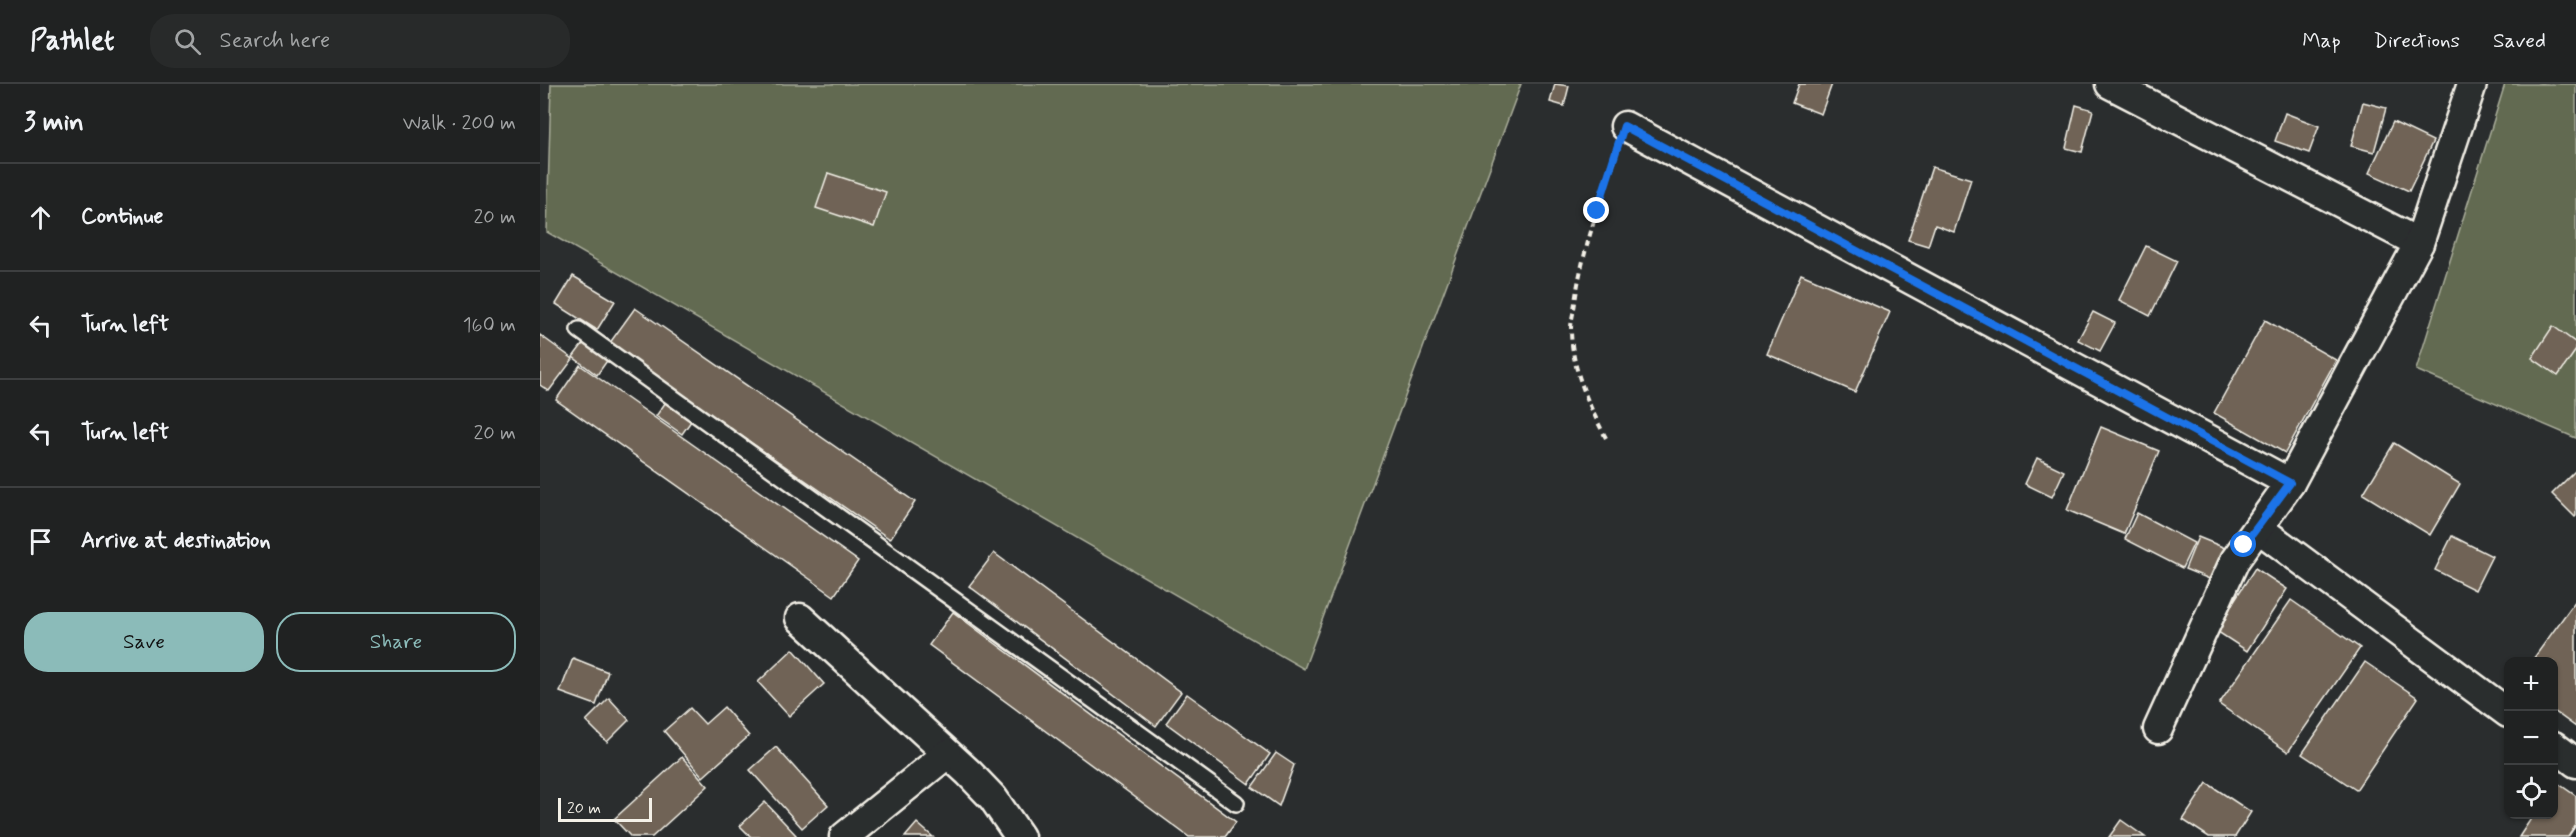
<!DOCTYPE html>
<html lang="en">
<head>
<meta charset="utf-8">
<style>
  body { margin:0; font-family:Mynerve,sans-serif; background:#282a2a; color:#f1f3f6 }
  .controls { position:absolute; right:18px; bottom:18px; display:grid; overflow:hidden; border-radius:12px; box-shadow:0 2px 4px #0004 }
  .controls button { width:54px; height:54px; display:grid; place-items:center; padding:0; border:0; border-bottom:2px solid #3d3f40; background:#202222; color:#f1f3f6; font:30px sans-serif }
  .scale { position:absolute; left:18px; bottom:15px; width:94px; box-sizing:border-box; padding-left:6px; border:3px solid #f4f1e8; border-top:0; font-size:16px; line-height:21px; white-space:nowrap; color:#f4f1e8; -webkit-text-stroke:4px #2a2d2e; paint-order:stroke }
  .stop { position:absolute; width:18px; height:18px; margin:-14px; border:4px solid #1a73e8; border-radius:50%; background:#fff }
  .stop.end { background:#1a73e8; border-color:#fff; box-shadow:0 2px 6px #0008 }
  .list { margin:0; padding:0; list-style:none }
  h2 { display:flex; justify-content:space-between; align-items:center; height:78px; margin:0; padding:0 24px; font-size:26px }
  h2 small { font-size:20px; font-weight:400; color:#a2a4a5 }
  .list li { display:grid; grid-template-columns:39px 1fr auto; gap:18px; align-items:center; box-sizing:border-box; height:108px; padding:0 24px; border-top:2px solid #3d3f40 }
  .list b { display:block; font-size:22px; white-space:nowrap }
  .list em { font-size:20px; font-style:normal; color:#a2a4a5 }
  .actions { display:flex; gap:12px; padding:18px 24px }
  .actions a { flex:1; padding:14px 0; border:2px solid #8bbbb9; border-radius:24px; text-align:center; font-size:21px; color:#8bbbb9 }
  .actions .main { background:#8bbbb9; color:#111 }
  .icon { flex:none; width:33px; height:33px; fill:none; stroke:currentColor; stroke-width:2; stroke-linecap:round; stroke-linejoin:round }
  .map { position:relative; flex:none; width:2036px; height:753px; overflow:hidden }
  header { display:flex; align-items:center; gap:36px; box-sizing:border-box; height:84px; padding:0 30px; background:#202222; border-bottom:2px solid #3d3f40 }
  header strong { font-size:28px }
  nav { display:flex; gap:33px; margin-inline-start:auto; font-size:21px }
  .search { width:420px; height:54px; background:#282a2a; display:flex; align-items:center; gap:15px; box-sizing:border-box; padding:0 21px; border-radius:24px; color:#a2a4a5; font-size:22px }
  main { display:flex }
  aside { flex:1; background:#202222 }
  .map>svg:first-child { display:block }
  .green { fill:#626b51; stroke:#abae9c; stroke-width:1.5 }
  .building { fill:#6f6456; stroke:#f4f1e8; stroke-width:1.5 }
  .lines { fill:none; stroke-linecap:round; stroke-linejoin:round }
  .service-casing { stroke:#f4f1e8; stroke-width:20 }
  .minor-casing { stroke:#f4f1e8; stroke-width:33 }
  .path { stroke:#f4f1e8; stroke-width:4; stroke-dasharray:6 4.5; stroke-linecap:butt }
  .service { stroke:#2a2d2e; stroke-width:15 }
  .minor { stroke:#2a2d2e; stroke-width:28 }
  .route { stroke:#1a73e8; stroke-width:8 }
</style>
</head>
<body>
<header>
<strong>Pathlet</strong>
<div class="search"><svg class="icon" aria-label="search" viewBox="0 0 24 24"><circle cx="10" cy="10" r="6"/><path d="M15 15l6 6"/></svg>Search here</div>
<nav><a>Map</a><a>Directions</a><a>Saved</a></nav>
</header>
<main>
<aside>
<h2>3 min<small>Walk · 200 m</small></h2>
<ul class="list">
<li><svg class="icon" aria-label="ahead" viewBox="0 0 24 24"><path d="M12 20V5M6 11l6-6 6 6"/></svg><div><b>Continue</b></div><em>20 m</em></li>
<li><svg class="icon" aria-label="left" viewBox="0 0 24 24"><path d="M17 20v-9H6M10 6l-5 5 5 5"/></svg><div><b>Turn left</b></div><em>160 m</em></li>
<li><svg class="icon" aria-label="left" viewBox="0 0 24 24"><path d="M17 20v-9H6M10 6l-5 5 5 5"/></svg><div><b>Turn left</b></div><em>20 m</em></li>
<li><svg class="icon" aria-label="arrive" viewBox="0 0 24 24"><path d="M6 21V4h12l-3 4 3 4H6"/></svg><div><b>Arrive at destination</b></div></li>
</ul>
<div class="actions"><a class="main">Save</a><a>Share</a></div>
</aside>
<div class="map">
<svg width="2036" height="753" viewBox="0 0 2036 753">
  <rect width="100%" height="100%" fill="#2a2d2e"/>
  <filter id="ink" filterUnits="userSpaceOnUse"><feTurbulence type="fractalNoise" baseFrequency=".0167" numOctaves="2"/><feDisplacementMap in="SourceGraphic" scale="12" xChannelSelector="R" yChannelSelector="G"/><feConvolveMatrix kernelMatrix="1 2 1 2 8 2 1 2 1" color-interpolation-filters="sRGB"/></filter>
  <g filter="url(#ink)">
    <!-- green -->
    <g class="green">
      <path d="M11,0H981L764,585L7,148Z"/>
      <path d="M1965,0H2036V354L1876,286Z"/>
    </g>
    <!-- building -->
    <g class="building">
      <path d="M1015,0L1029,2L1024,22L1010,18Z"/>
      <path d="M1259,0H1292L1281,30L1252,19Z"/>
      <path d="M1823,18L1846,24L1834,68L1811,62Z"/>
      <path d="M1536,21L1553,26L1542,68L1526,64Z"/>
      <path d="M1745,29L1779,42L1769,69L1735,57Z"/>
      <path d="M1853,38L1893,57L1869,107L1829,89Z"/>
      <path d="M1392,83L1431,95L1414,148L1395,141L1388,162L1368,156Z"/>
      <path d="M288,89L346,108L334,143L276,124Z"/>
      <path d="M1606,162L1637,177L1610,232L1579,216Z"/>
      <path d="M1261,190L1350,228L1315,308L1227,270Z"/>
      <path d="M33,192L75,217L57,246L16,220Z"/>
      <path d="M95,224L375,418L350,455L69,260Z"/>
      <path d="M1553,228L1575,239L1560,267L1538,256Z"/>
      <path d="M1725,236L1796,276L1745,369L1674,329Z"/>
      <path d="M2013,242L2036,259V266L2018,292L1992,274Z"/>
      <path d="M0,251L33,275L9,307L0,301Z"/>
      <path d="M45,257L69,274L57,291L33,273Z"/>
      <path d="M40,281L318,477L294,512L16,316Z"/>
      <path d="M128,315L154,333L142,350L116,332Z"/>
      <path d="M1561,343L1619,367L1584,450L1527,426Z"/>
      <path d="M1854,359L1920,400L1890,451L1823,410Z"/>
      <path d="M1497,374L1524,387L1512,413L1485,400Z"/>
      <path d="M2036,386V432L2035,433L2012,410Z"/>
      <path d="M1597,429L1654,459L1642,484L1585,455Z"/>
      <path d="M1912,452L1952,472L1935,506L1895,486Z"/>
      <path d="M1658,453L1685,464L1672,496L1645,485Z"/>
      <path d="M454,469L641,608L616,642L429,502Z"/>
      <path d="M1715,484L1747,505L1707,567L1675,546Z"/>
      <path d="M1751,516L1820,564L1748,668L1679,620Z"/>
      <path d="M2036,516V643L2014,627V578H1991Z"/>
      <path d="M413,528L696,738L685,753H649L389,561Z"/>
      <path d="M253,565L284,600L249,632L218,598Z"/>
      <path d="M33,574L68,588L56,621L20,608Z"/>
      <path d="M1825,578L1878,614L1816,706L1762,670Z"/>
      <path d="M647,610L730,670L709,700L626,639Z"/>
      <path d="M69,614L89,636L67,658L46,637Z"/>
      <path d="M184,623L209,652L163,693L124,647L150,624L165,640Z"/>
      <path d="M236,663L288,721L262,744L210,686Z"/>
      <path d="M736,669L754,681L739,722L712,703Z"/>
      <path d="M142,673L168,702L112,753H91L74,735Z"/>
      <path d="M2016,698L2036,712V741L2028,753H1979L1994,730H2014V702Z"/>
      <path d="M1667,699L1711,728L1695,753H1669L1643,736Z"/>
      <path d="M225,718L256,751L254,753H211L200,742Z"/>
      <path d="M1581,736L1605,753H1569Z"/>
      <path d="M377,739L393,753H365Z"/>
    </g>
    <g class="lines">
      <!-- service casing -->
      <g class="service-casing">
        <path id="service" d="M39,246L696,719"/>
      </g>
      <!-- minor casing -->
      <g class="minor-casing">
        <g id="minor">
          <path d="M1570,0L1879,159"/>
          <path d="M1085,42L1750,399"/>
          <path d="M1718,444L1968,629"/>
          <path d="M260,534L429,689L453,714L480,753"/>
          <path d="M1618,645L1695,476L1750,399L1879,159L1932,0"/>
          <path d="M2014,662L2036,679"/>
          <path d="M304,753L407,670"/>
        </g>
      </g>
      <!-- path -->
      <path class="path" d="M1066,354C1049,322 1031,283 1031,245C1031,236 1034,227 1035,218C1042,168 1060,119 1075,71"/>
      <!-- service -->
      <use href="#service" class="service"/>
      <!-- minor -->
      <use href="#minor" class="minor"/>
    </g>
  </g>
  <g class="lines" filter="url(#ink)">
    <!-- route -->
    <path class="route" d="M1057,127L1084,42L1750,399L1704,461"/>
  </g>
</svg>
<div class="controls">
<button>+</button>
<button>−</button>
<button><svg class="icon" aria-label="locate" viewBox="0 0 24 24"><circle cx="12" cy="12" r="6"/><path d="M12 2v4M12 18v4M2 12h4M18 12h4"/></svg></button>
</div>
<div class="scale">20 m</div>
<div class="stop" style="left:1704px;top:461px"></div>
<div class="stop end" style="left:1057px;top:127px"></div>
</div>
</main>
</body>
</html>
